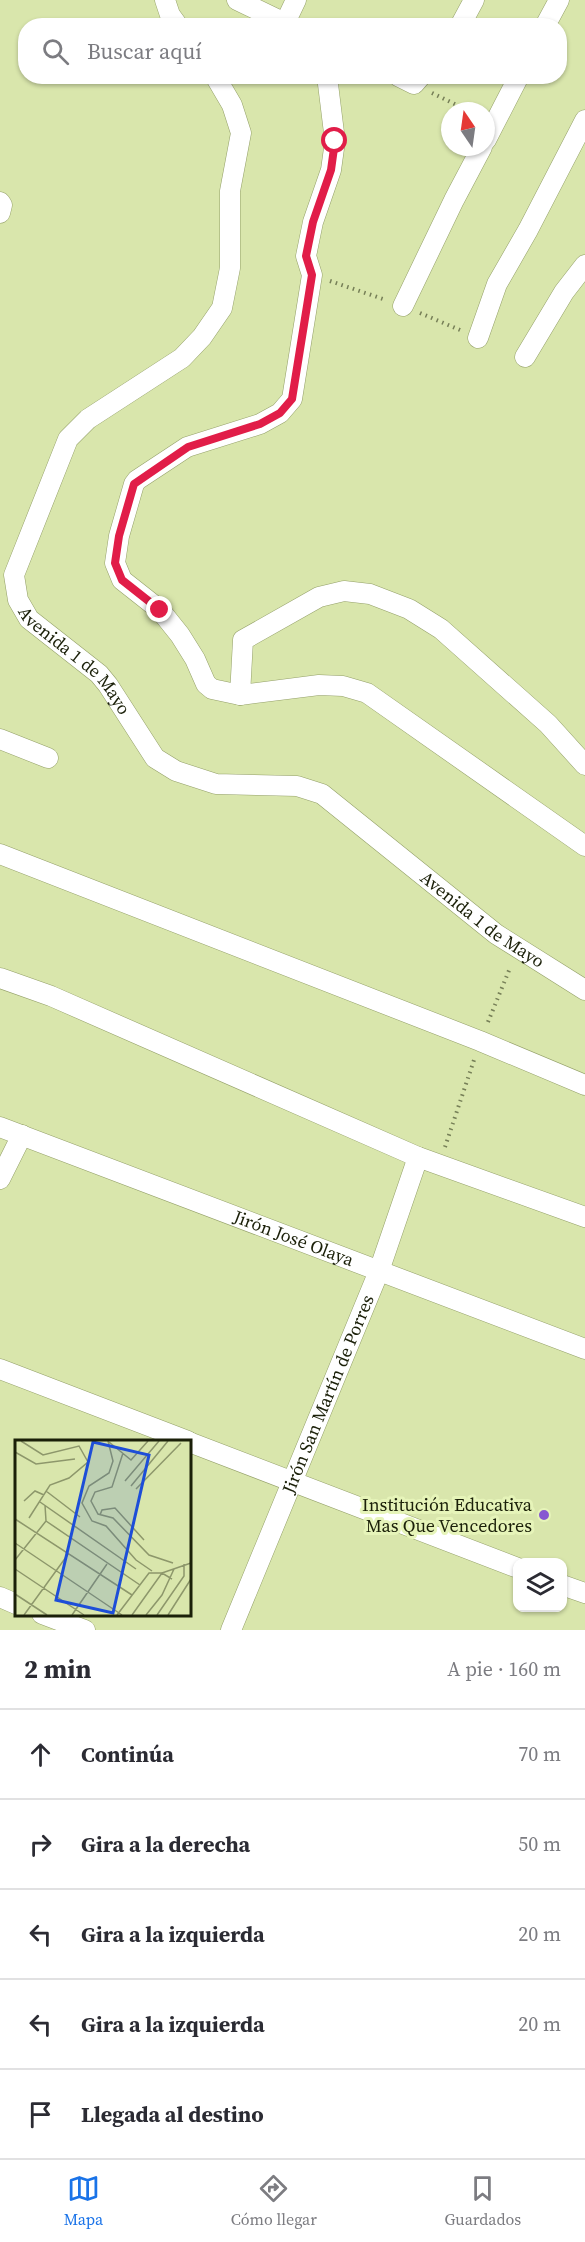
<!DOCTYPE html>
<html lang="es">
<head>
<meta charset="utf-8">
<style>
  body { margin:0; font-family:"Source Serif 4",serif; background:#f2f2f3; color:#2b2b33 }
  .controls { position:absolute; right:18px; bottom:18px; display:grid; overflow:hidden; border-radius:12px; box-shadow:0 2px 4px #0004 }
  .controls button { width:54px; height:54px; display:grid; place-items:center; padding:0; border:0; border-bottom:2px solid #e1e1e2; background:#fff; color:#2b2b33; font:30px sans-serif }
  .compass { position:absolute; left:441px; top:102px; width:54px; height:54px; border-radius:50%; background:#fff; box-shadow:0 2px 4px #0004; rotate:347deg }
  .stop { position:absolute; width:18px; height:18px; margin:-14px; border:4px solid #e11d48; border-radius:50%; background:#fff }
  .stop.end { background:#e11d48; border-color:#fff; box-shadow:0 2px 6px #0008 }
  .list { margin:0; padding:0; list-style:none }
  h2 { display:flex; justify-content:space-between; align-items:center; height:78px; margin:0; padding:0 24px; font-size:26px }
  h2 small { font-size:20px; font-weight:400; color:#7c7c81 }
  .list li { display:grid; grid-template-columns:39px 1fr auto; gap:18px; align-items:center; box-sizing:border-box; height:90px; padding:0 24px; border-top:2px solid #e1e1e2 }
  .list b { display:block; font-size:22px; white-space:nowrap }
  .list em { font-size:20px; font-style:normal; color:#7c7c81 }
  .icon { flex:none; width:33px; height:33px; fill:none; stroke:currentColor; stroke-width:2; stroke-linecap:round; stroke-linejoin:round }
  .map { position:relative; flex:none; width:585px; height:1630px; overflow:hidden }
  .search { position:absolute; background:#fff; box-shadow:0 2px 4px #0004; left:18px; right:18px; top:18px; height:66px; display:flex; align-items:center; gap:15px; box-sizing:border-box; padding:0 21px; border-radius:24px; color:#7c7c81; font-size:22px }
  .sheet { height:528px; background:#fff }
  nav { display:flex; justify-content:space-around; align-items:center; box-sizing:border-box; height:84px; border-top:2px solid #e1e1e2; background:#fff; font-size:16px; color:#7c7c81 }
  nav a { display:grid; justify-items:center; gap:3px }
  nav .on { color:#1a73e8 }
  .map>svg:first-child { display:block }
  .lines { fill:none; stroke-linecap:round; stroke-linejoin:round }
  .minor-casing { stroke:#94a069; stroke-width:21 }
  .path { stroke:#767f57; stroke-width:4; stroke-dasharray:1.5 4.5; stroke-linecap:butt }
  .minor { stroke:#fff; stroke-width:20 }
  .route { stroke:#e11d48; stroke-width:8 }
  .poi-dot { fill:#8758d1; stroke:#e6f4b9; stroke-width:2 }
  .labels { text-anchor:middle; stroke-width:6; stroke-linejoin:round; paint-order:stroke }
  .street-label { font-size:18px; fill:#1b2009; stroke:#e6f4b9 }
  .poi-label { font-size:18px; fill:#1b2009; stroke:#e6f4b9; text-anchor:end }
  .inset-road { fill:none; stroke:#8d976b; stroke-width:1.5 }
  .view { fill:#1d4ed8; fill-opacity:0.15; stroke:#1d4ed8; stroke-width:3 }
  .inset-edge { fill:none; stroke:#1b2009; stroke-width:3 }
</style>
</head>
<body>
<div class="map">
<svg width="585" height="1630" viewBox="0 0 585 1630">
  <rect width="100%" height="100%" fill="#d9e6ac"/>
  <g class="lines">
    <!-- minor casing -->
    <g class="minor-casing">
      <g id="minor">
        <path d="M165,0L170,15L178,26"/>
        <path d="M237,0L291,26"/>
        <path d="M285,23L296,0"/>
        <path d="M460,26L474,0"/>
        <path d="M545,26L559,0"/>
        <path id="s1" d="M215,76L232,105L241,133L230,191V268L222,308L202,337L182,358L88,419L68,439L14,575L18,600L29,619L99,674L108,685L155,758L176,771L216,784L297,786L322,794L496,934L585,990"/>
        <path d="M327,76L335,141L331,170L313,222L306,256L312,275L292,399L280,413L260,424L187,447L137,480L134,484L119,536L115,563L122,580L160,610L180,635L195,659L206,684L212,689L240,695L319,685L343,686L367,693L585,846"/>
        <path d="M398,76L414,84L421,76"/>
        <path d="M486,140L519,76"/>
        <path d="M0,202L2,205L0,213"/>
        <path d="M403,306L454,200L482,147"/>
        <path d="M478,338L497,284L528,230L585,120"/>
        <path d="M525,357L564,292L585,265"/>
        <path d="M240,695L243,640L319,597L344,591L370,594L409,609L441,629L548,724L585,765"/>
        <path d="M0,739L48,758"/>
        <path d="M0,854L480,1041L585,1085"/>
        <path d="M0,978L51,996L418,1157L585,1217"/>
        <path id="s2" d="M0,1127L585,1349"/>
        <path d="M0,1179L22,1135"/>
        <path d="M0,1369L188,1441"/>
        <path d="M189,1442L518,1568"/>
        <path d="M562,1585L585,1593"/>
        <path d="M0,1597L16,1604"/>
        <path d="M42,1614L85,1630"/>
        <path id="s3" d="M231,1630L379,1271L418,1157"/>
      </g>
    </g>
    <!-- path -->
    <g class="path">
      <path d="M432,93L469,111"/>
      <path d="M330,281L386,300"/>
      <path d="M420,313L460,330"/>
      <path d="M488,1022L510,968"/>
      <path d="M445,1147L474,1060"/>
    </g>
    <!-- minor -->
    <use href="#minor" class="minor"/>
  </g>
  <g class="lines">
    <!-- route -->
    <path class="route" d="M160,610L122,580L115,563L119,536L134,484L188,447L260,424L280,413L292,399L312,275L306,256L313,222L331,170L335,141"/>
  </g>
  <!-- markers -->
  <circle class="poi-dot" cx="544" cy="1515" r="6"/>
  <g class="labels">
    <!-- street labels -->
    <g class="street-label">
      <text dy="6" stroke="none"><textPath href="#s1" startOffset="700">Avenida 1 de Mayo</textPath></text>
      <text dy="6" stroke="none"><textPath href="#s1" startOffset="1206">Avenida 1 de Mayo</textPath></text>
      <text dy="6" stroke="none"><textPath href="#s2" startOffset="314">Jirón José Olaya</textPath></text>
      <text dy="6" stroke="none"><textPath href="#s3" startOffset="255">Jirón San Martín de Porres</textPath></text>
    </g>
    <!-- poi labels -->
    <g class="poi-label">
      <text x="532" y="1511">Institución Educativa<tspan x="532" dy="21">Mas Que Vencedores</tspan></text>
    </g>
  </g>
  <!-- overview -->
  <g transform="translate(15 1440)">
    <rect width="176" height="176" fill="#d9e6ac"/>
    <path class="inset-road" d="M6,1L28,15L64,6L73,22L54,38L35,45L14,78M93,1L98,21L94,33L74,46L67,63L77,81L91,86L121,120L137,131M94,2L116,20L133,1M0,12L21,24L60,19M108,13L97,47L80,52L76,61L83,74L98,78L134,115L158,123M110,41L144,1M116,46L153,1M121,49L166,3M31,51L65,77M9,61L20,51L29,55M25,62L121,129M85,75L87,70L100,68L129,100M0,79L117,155M31,81L125,145M0,103L107,175M0,120L31,81L30,65M0,129L69,175M0,154L32,175M9,175L54,113M57,175L92,124M102,175L134,133H147L176,123M117,175L147,133L157,139M131,175L147,155L159,129M142,175L169,136V124M153,175L176,139"/>
    <path class="view" d="M78,2L134,15L98,173L41,160Z"/>
    <rect width="176" height="176" class="inset-edge"/>
  </g>
</svg>
<div class="controls">
<button><svg class="icon" aria-label="layers" viewBox="0 0 24 24"><path d="M12 4l9 5-9 5-9-5zM3 14l9 5 9-5"/></svg></button>
</div>
<svg class="compass" viewBox="-18 -18 36 36"><path d="M0-13l5 13h-10z" fill="#e53935"/><path d="M0 13l5-13h-10z" fill="#7c7c81"/></svg>
<div class="stop" style="left:335px;top:141px"></div>
<div class="stop end" style="left:160px;top:610px"></div>
<div class="search"><svg class="icon" aria-label="search" viewBox="0 0 24 24"><circle cx="10" cy="10" r="6"/><path d="M15 15l6 6"/></svg>Buscar aquí</div>
</div>
<section class="sheet">
<h2>2 min<small>A pie · 160 m</small></h2>
<ul class="list">
<li><svg class="icon" aria-label="ahead" viewBox="0 0 24 24"><path d="M12 20V5M6 11l6-6 6 6"/></svg><div><b>Continúa</b></div><em>70 m</em></li>
<li><svg class="icon" aria-label="right" viewBox="0 0 24 24"><path d="M7 20v-9h11M14 6l5 5-5 5"/></svg><div><b>Gira a la derecha</b></div><em>50 m</em></li>
<li><svg class="icon" aria-label="left" viewBox="0 0 24 24"><path d="M17 20v-9H6M10 6l-5 5 5 5"/></svg><div><b>Gira a la izquierda</b></div><em>20 m</em></li>
<li><svg class="icon" aria-label="left" viewBox="0 0 24 24"><path d="M17 20v-9H6M10 6l-5 5 5 5"/></svg><div><b>Gira a la izquierda</b></div><em>20 m</em></li>
<li><svg class="icon" aria-label="arrive" viewBox="0 0 24 24"><path d="M6 21V4h12l-3 4 3 4H6"/></svg><div><b>Llegada al destino</b></div></li>
</ul>
</section>
<nav>
<a class="on"><svg class="icon" aria-label="map" viewBox="0 0 24 24"><path d="M3 6l6-2 6 2 6-2v14l-6 2-6-2-6 2zM9 4v14M15 6v14"/></svg>Mapa</a>
<a><svg class="icon" aria-label="directions" viewBox="0 0 24 24"><path d="M12 3l9 9-9 9-9-9zM9 14v-3h6M13 9l2 2-2 2"/></svg>Cómo llegar</a>
<a><svg class="icon" aria-label="saved" viewBox="0 0 24 24"><path d="M7 4h10v16l-5-4-5 4z"/></svg>Guardados</a>
</nav>
</body>
</html>
